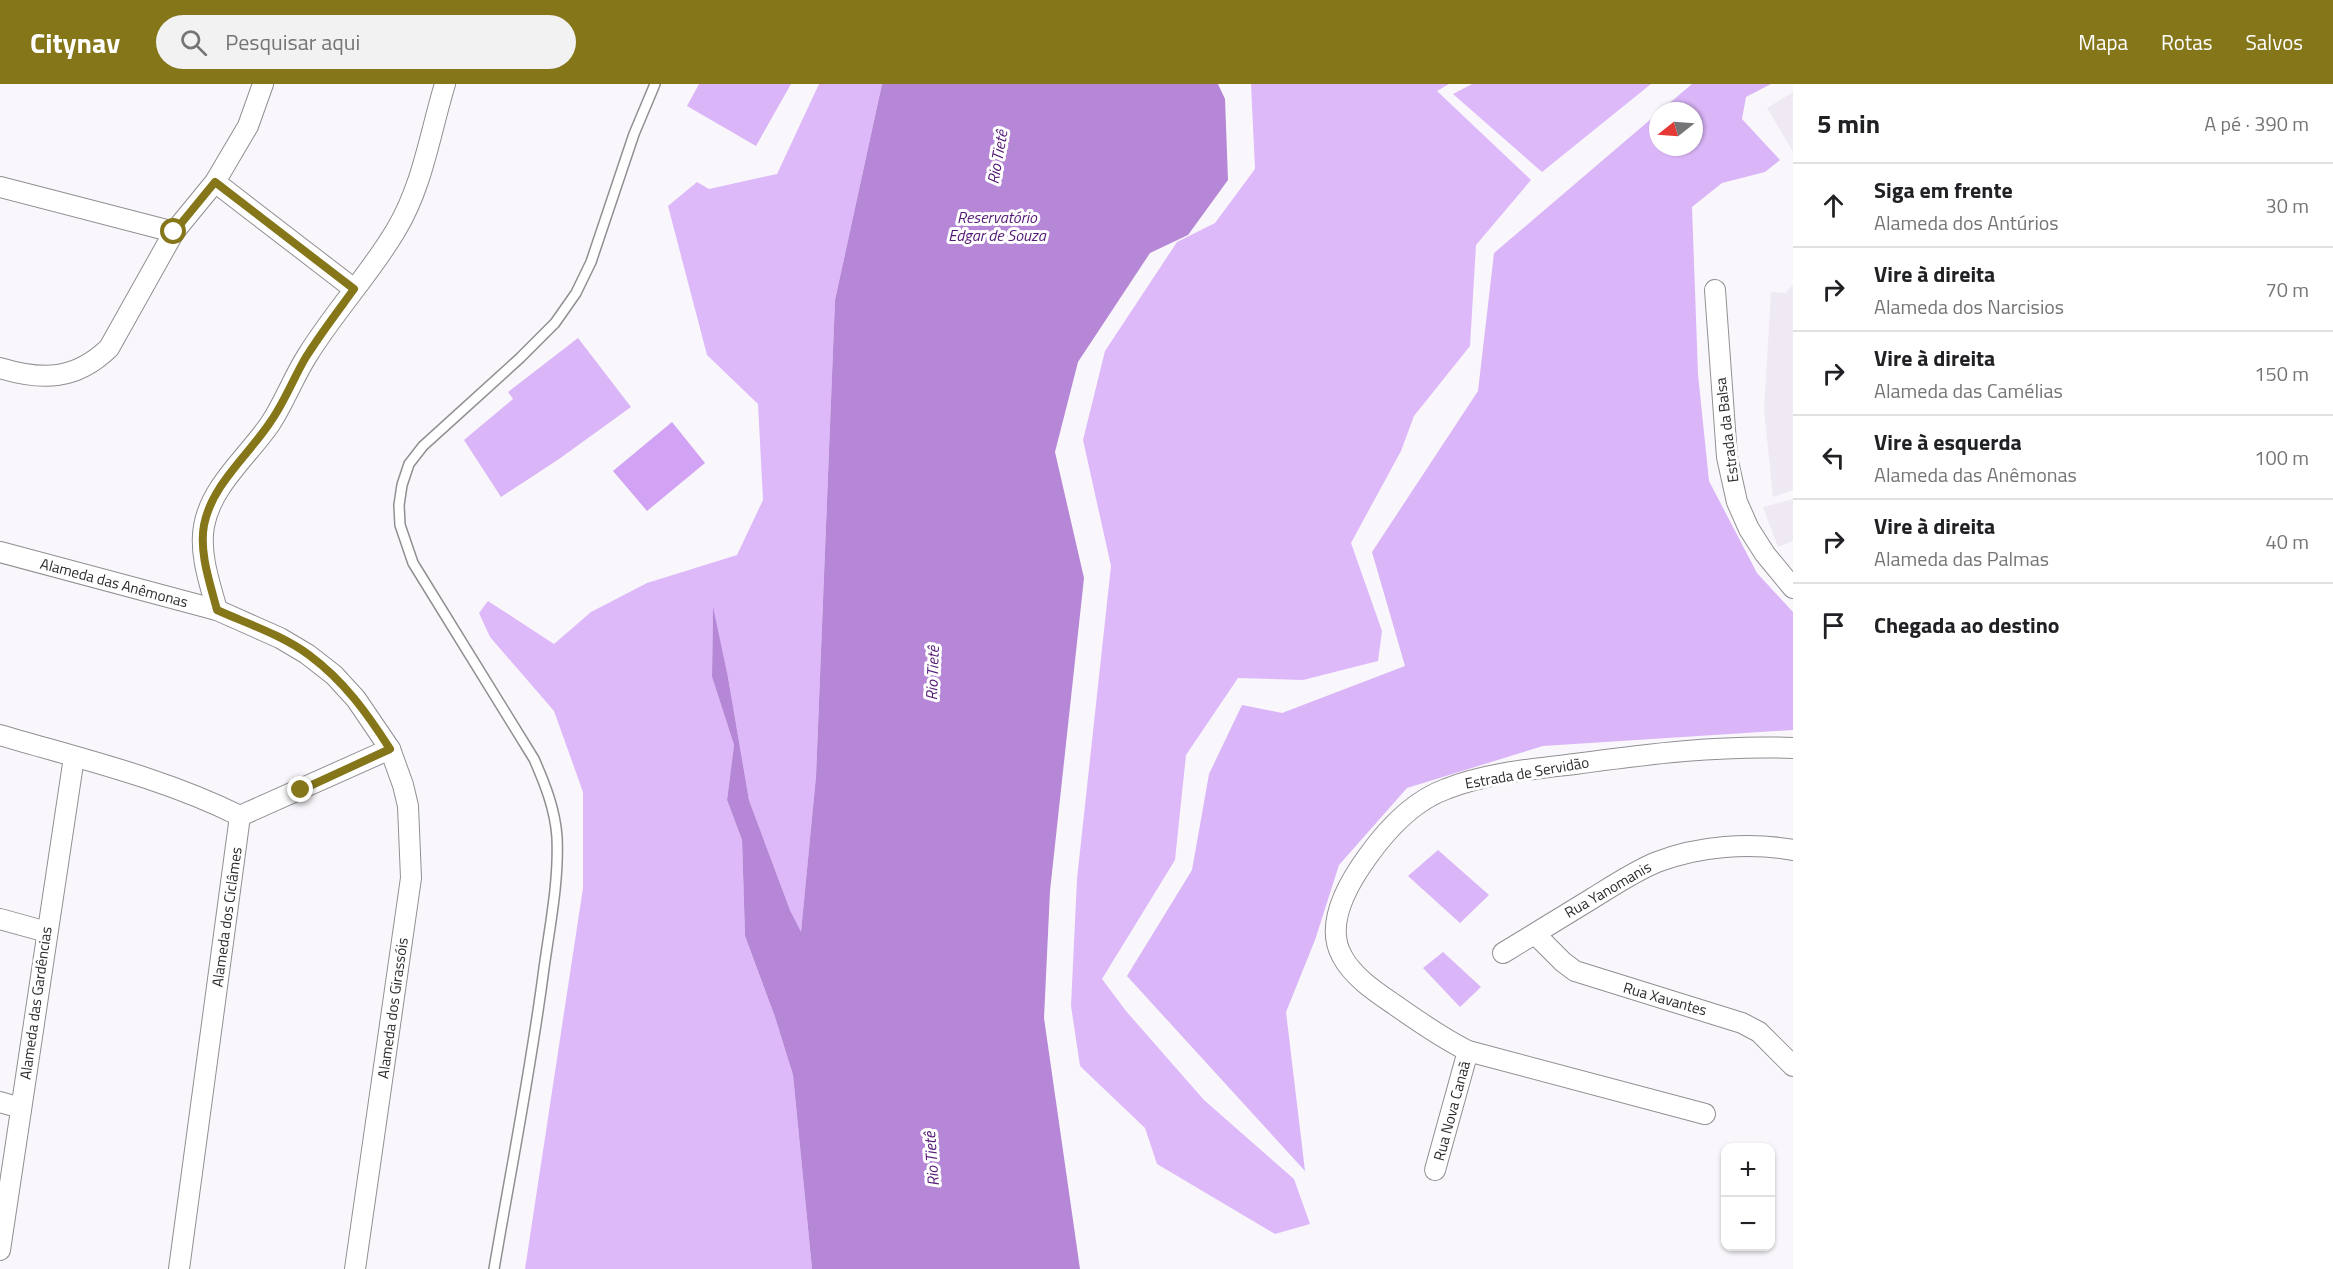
<!DOCTYPE html>
<html lang="pt">
<head>
<meta charset="utf-8">
<style>
  body { margin:0; font-family:"Titillium Web",sans-serif; background:#f2f2f2; color:#202124 }
  .controls { position:absolute; right:18px; bottom:18px; display:grid; overflow:hidden; border-radius:12px; box-shadow:0 2px 4px #0004 }
  .controls button { width:54px; height:54px; display:grid; place-items:center; padding:0; border:0; border-bottom:2px solid #e0e0e0; background:#fff; color:#202124; font:30px sans-serif }
  .compass { position:absolute; left:1649px; top:18px; width:54px; height:54px; border-radius:50%; background:#fff; box-shadow:0 2px 4px #0004; rotate:253deg }
  .stop { position:absolute; width:18px; height:18px; margin:-14px; border:4px solid #847619; border-radius:50%; background:#fff }
  .stop.end { background:#847619; border-color:#fff; box-shadow:0 2px 6px #0008 }
  .list { margin:0; padding:0; list-style:none }
  h2 { display:flex; justify-content:space-between; align-items:center; height:78px; margin:0; padding:0 24px; font-size:26px }
  h2 small { font-size:20px; font-weight:400; color:#757577 }
  .list li { display:grid; grid-template-columns:39px 1fr auto; gap:18px; align-items:center; box-sizing:border-box; height:84px; padding:0 24px; border-top:2px solid #e0e0e0 }
  .list b { display:block; font-size:22px; white-space:nowrap }
  .list p { margin:0; font-size:20px; white-space:nowrap; color:#757577 }
  .list em { font-size:20px; font-style:normal; color:#757577 }
  .icon { flex:none; width:33px; height:33px; fill:none; stroke:currentColor; stroke-width:2; stroke-linecap:round; stroke-linejoin:round }
  .map { position:relative; flex:none; width:1793px; height:1185px; overflow:hidden }
  header { display:flex; align-items:center; gap:36px; box-sizing:border-box; height:84px; padding:0 30px; background:#847619; color:#fff }
  header strong { font-size:28px }
  nav { display:flex; gap:33px; margin-inline-start:auto; font-size:21px }
  .search { width:420px; height:54px; background:#f2f2f2; display:flex; align-items:center; gap:15px; box-sizing:border-box; padding:0 21px; border-radius:33px; color:#757577; font-size:22px }
  main { display:flex }
  aside { flex:1; background:#fff }
  .map>svg:first-child { display:block }
  .built { fill:#efe9f4 }
  .green { fill:#dab5f7 }
  .forest { fill:#deb9fa }
  .water { fill:#b587d6 }
  .building { fill:#d2a3f4 }
  .lines { fill:none; stroke-linecap:round; stroke-linejoin:round }
  .lane-casing { stroke:#918f92; stroke-width:12 }
  .street-casing { stroke:#918f92; stroke-width:22 }
  .lane { stroke:#fff; stroke-width:9 }
  .street { stroke:#fff; stroke-width:20 }
  .route { stroke:#847619; stroke-width:8 }
  .labels { text-anchor:middle; stroke-width:6; stroke-linejoin:round; paint-order:stroke }
  .street-label { font-size:15px; fill:#2c2b2c; stroke:#fff }
  .water-label { font-size:16px; font-style:italic; fill:#531775; stroke:#fff }
</style>
</head>
<body>
<header>
<strong>Citynav</strong>
<div class="search"><svg class="icon" aria-label="search" viewBox="0 0 24 24"><circle cx="10" cy="10" r="6"/><path d="M15 15l6 6"/></svg>Pesquisar aqui</div>
<nav><a>Mapa</a><a>Rotas</a><a>Salvos</a></nav>
</header>
<main>
<div class="map">
<svg width="1793" height="1185" viewBox="0 0 1793 1185">
  <rect width="100%" height="100%" fill="#f9f7fb"/>
  <!-- built -->
  <g class="built">
    <path d="M1793,8V68L1767,24Z"/>
    <path d="M1793,201V406L1773,413L1764,326L1771,208L1785,209Z"/>
    <path d="M1793,415V457L1778,463L1763,423Z"/>
  </g>
  <!-- green -->
  <g class="green">
    <path d="M699,0H791L756,62L687,22Z"/>
    <path d="M1692,0H1771L1746,13L1742,35L1780,76L1765,88L1722,99L1692,123L1698,290L1709,397L1757,489L1793,528V646L1543,662L1407,704L1339,781L1315,856L1286,928L1305,1087L1127,892L1192,786L1209,690L1242,621L1282,629L1405,582L1372,468L1478,307L1494,169L1658,29V63H1694V27H1660Z"/>
    <path d="M578,254L631,323L559,375L501,413L464,356L513,315L508,308Z"/>
    <path d="M1438,766L1489,811L1460,839L1408,792Z"/>
    <path d="M1443,868L1481,903L1460,923L1423,884Z"/>
  </g>
  <!-- forest -->
  <g class="forest">
    <path d="M819,0H882L835,216L816,692L801,849L790,826L749,716L728,593L713,526L712,593L734,661L727,716L742,756L745,852L775,933L793,991L812,1185H525L583,804V708L554,627L490,553L479,529L488,517L554,560L591,528L647,499L737,471L763,416L758,320L707,271L668,122L697,98L709,105L777,90Z"/>
    <path d="M1251,0H1449L1437,7L1531,96L1476,161L1470,262L1414,332L1401,367L1351,459L1382,547L1378,577L1303,596L1238,594L1186,671L1175,776L1102,895L1126,927L1204,1016L1294,1095L1310,1140L1275,1150L1157,1080L1145,1044L1080,982L1071,922L1077,795L1111,482L1083,356L1105,267L1177,158L1215,139L1255,85Z"/>
    <path d="M1472,0H1651L1542,88L1453,10Z"/>
  </g>
  <!-- water -->
  <path class="water" d="M882,0H1218L1225,15L1228,96L1188,151L1150,169L1078,278L1055,368L1084,494L1050,807L1044,934L1080,1185H812L793,991L775,933L745,852L742,756L727,716L734,661L712,593L713,523L728,593L749,716L790,826L801,848L816,692L835,216Z"/>
  <!-- building -->
  <path class="building" d="M672,338L705,379L647,427L613,387Z"/>
  <g class="lines">
    <!-- lane casing -->
    <g class="lane-casing">
      <path id="lane" d="M494,1185C511,1085 531,985 544,884C550,841 559,797 557,753C555,725 545,700 534,675L413,479L400,441L399,421L402,401L409,380L423,362L520,274L555,239L576,209L591,178L634,50L655,0"/>
    </g>
    <!-- street casing -->
    <g class="street-casing">
      <g id="street">
        <path d="M215,98L354,205"/>
        <path d="M0,103L174,148"/>
        <path d="M1715,206L1727,373L1737,418L1749,445L1765,470L1793,504"/>
        <path d="M0,284C43,297 76,296 109,264L174,148L215,98L248,42L263,0"/>
        <path d="M0,468L217,526L280,554L307,570L334,591L356,615L390,665L403,701L408,722L411,794L355,1185"/>
        <path d="M217,526C210,500 199,470 204,442C211,402 248,372 270,340C284,319 293,294 307,272C334,228 370,190 396,146C423,101 430,49 445,0"/>
        <path d="M0,651C81,675 164,694 240,732L179,1185"/>
        <path d="M240,732L390,665"/>
        <path d="M0,835L47,848"/>
        <path d="M1535,850L1563,878L1575,887L1742,939L1759,948L1793,982"/>
        <path d="M1503,869C1533,851 1563,832 1593,814C1614,801 1635,787 1657,778C1699,762 1750,758 1793,766"/>
        <path d="M0,1018L21,1024"/>
        <path d="M1705,1030L1468,967C1442,954 1419,938 1395,921C1376,908 1353,893 1342,872C1324,840 1349,798 1368,772C1388,744 1413,717 1446,705C1487,689 1532,685 1575,680C1648,670 1720,661 1793,664"/>
        <path d="M1435,1086L1468,967"/>
        <path d="M0,1166L74,673"/>
      </g>
    </g>
    <!-- lane -->
    <use href="#lane" class="lane"/>
    <!-- street -->
    <use href="#street" class="street"/>
  </g>
  <g class="lines">
    <!-- route -->
    <path class="route" d="M174,148L215,98L354,205C338,227 321,249 306,273C294,293 285,317 271,337C249,371 212,400 204,441C199,469 210,499 217,526C248,540 282,551 309,571C344,597 367,629 390,665L301,706"/>
  </g>
  <g class="labels">
    <!-- street labels -->
    <g class="street-label">
      <text transform="translate(1727 346) rotate(-97)" y="5">Estrada da Balsa</text>
      <text transform="translate(114 499) rotate(15)" y="5">Alameda das Anêmonas</text>
      <text transform="translate(1527 689) rotate(-10)" y="5">Estrada de Servidão</text>
      <text transform="translate(1608 806) rotate(-30)" y="5">Rua Yanomanis</text>
      <text transform="translate(227 833) rotate(-82)" y="5">Alameda dos Ciclâmes</text>
      <text transform="translate(1665 915) rotate(16)" y="5">Rua Xavantes</text>
      <text transform="translate(36 919) rotate(-82)" y="5">Alameda das Gardências</text>
      <text transform="translate(393 924) rotate(-82)" y="5">Alameda dos Girassóis</text>
      <text transform="translate(1452 1027) rotate(-75)" y="5">Rua Nova Canaã</text>
    </g>
    <!-- water labels -->
    <g class="water-label">
      <text transform="translate(997 73) rotate(-80)" y="6">Rio Tietê</text>
      <text x="997" y="139">Reservatório<tspan x="997" dy="18">Edgar de Souza</tspan></text>
      <text transform="translate(932 589) rotate(-88)" y="6">Rio Tietê</text>
      <text transform="translate(931 1075) rotate(-94)" y="6">Rio Tietê</text>
    </g>
  </g>
</svg>
<div class="controls">
<button>+</button>
<button>−</button>
</div>
<svg class="compass" viewBox="-18 -18 36 36"><path d="M0-13l5 13h-10z" fill="#e53935"/><path d="M0 13l5-13h-10z" fill="#757577"/></svg>
<div class="stop" style="left:174px;top:148px"></div>
<div class="stop end" style="left:301px;top:706px"></div>
</div>
<aside>
<h2>5 min<small>A pé · 390 m</small></h2>
<ul class="list">
<li><svg class="icon" aria-label="ahead" viewBox="0 0 24 24"><path d="M12 20V5M6 11l6-6 6 6"/></svg><div><b>Siga em frente</b><p>Alameda dos Antúrios</p></div><em>30 m</em></li>
<li><svg class="icon" aria-label="right" viewBox="0 0 24 24"><path d="M7 20v-9h11M14 6l5 5-5 5"/></svg><div><b>Vire à direita</b><p>Alameda dos Narcisios</p></div><em>70 m</em></li>
<li><svg class="icon" aria-label="right" viewBox="0 0 24 24"><path d="M7 20v-9h11M14 6l5 5-5 5"/></svg><div><b>Vire à direita</b><p>Alameda das Camélias</p></div><em>150 m</em></li>
<li><svg class="icon" aria-label="left" viewBox="0 0 24 24"><path d="M17 20v-9H6M10 6l-5 5 5 5"/></svg><div><b>Vire à esquerda</b><p>Alameda das Anêmonas</p></div><em>100 m</em></li>
<li><svg class="icon" aria-label="right" viewBox="0 0 24 24"><path d="M7 20v-9h11M14 6l5 5-5 5"/></svg><div><b>Vire à direita</b><p>Alameda das Palmas</p></div><em>40 m</em></li>
<li><svg class="icon" aria-label="arrive" viewBox="0 0 24 24"><path d="M6 21V4h12l-3 4 3 4H6"/></svg><div><b>Chegada ao destino</b></div></li>
</ul>
</aside>
</main>
</body>
</html>
